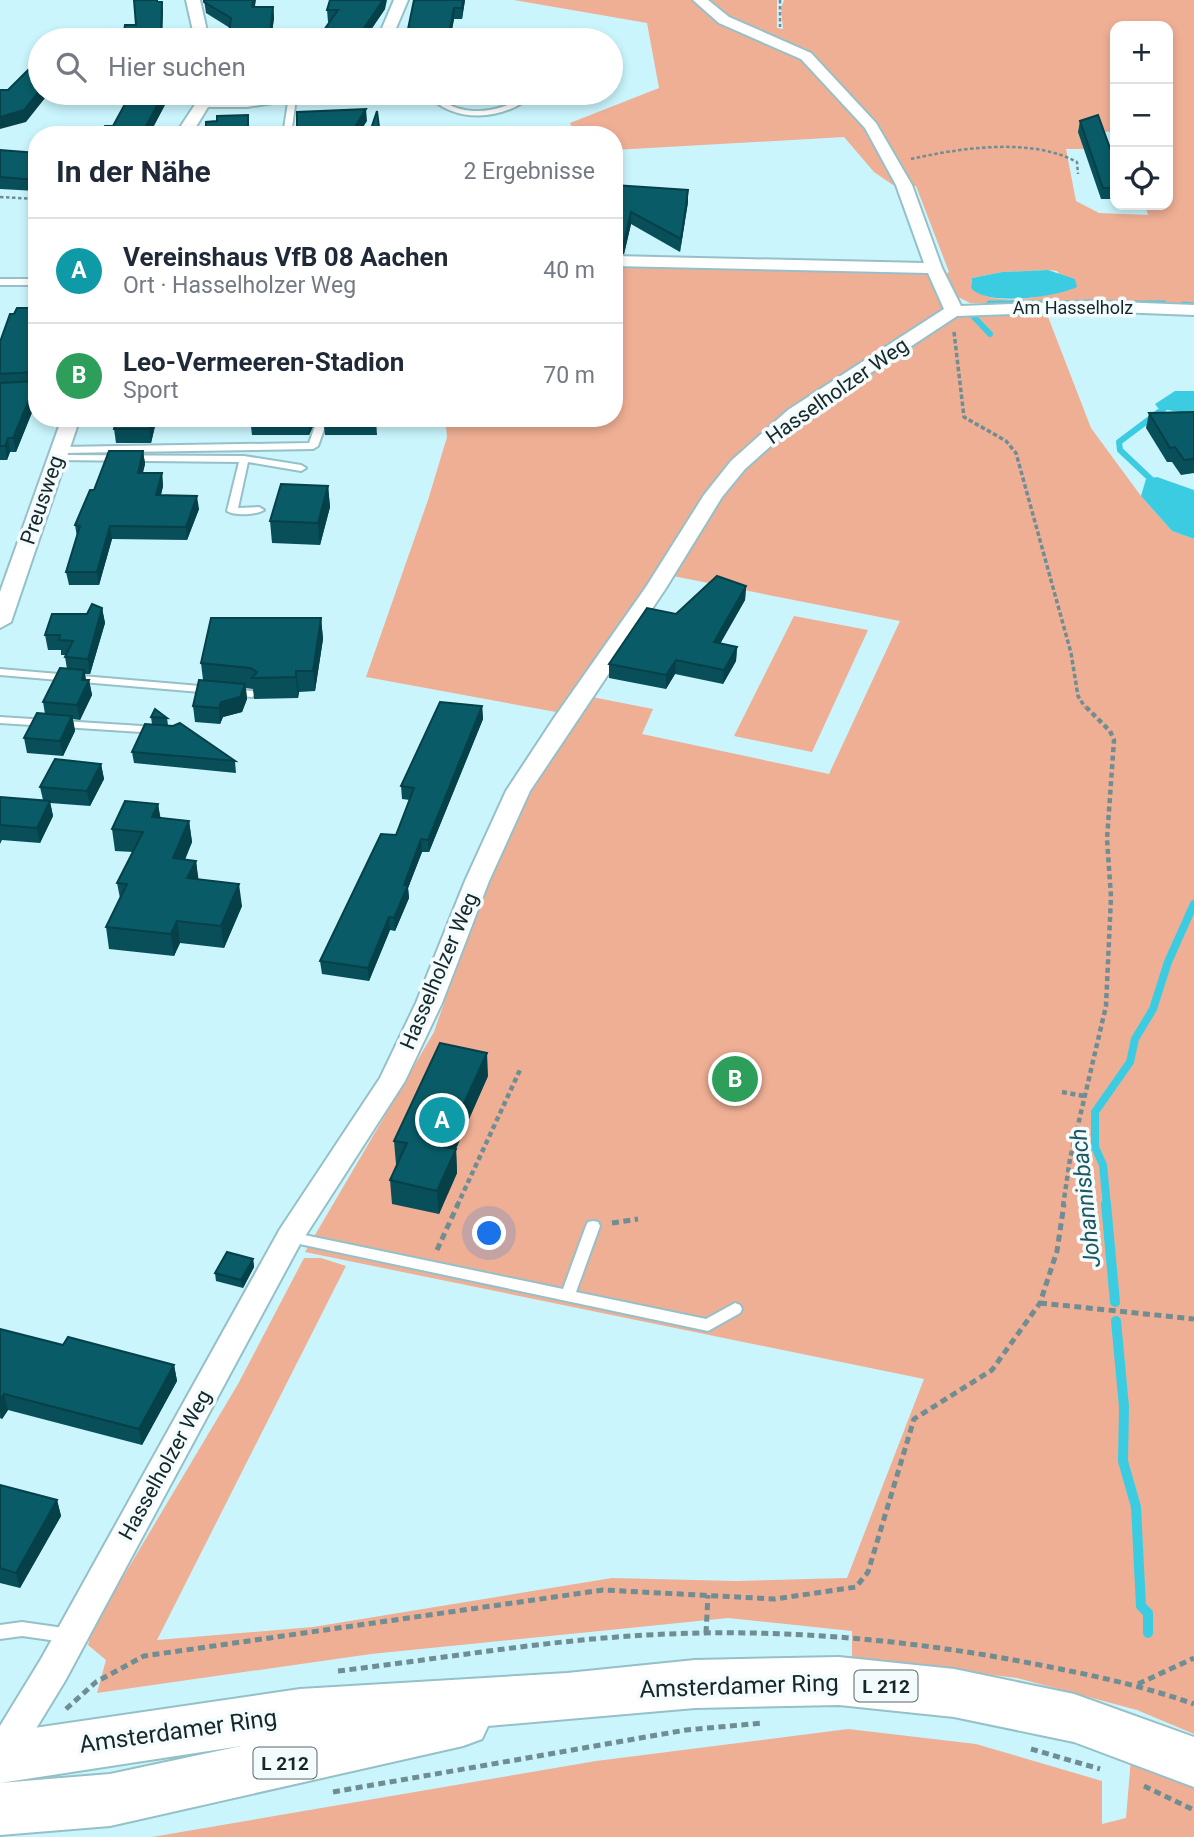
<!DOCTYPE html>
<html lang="de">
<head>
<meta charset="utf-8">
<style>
  body { margin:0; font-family:Roboto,sans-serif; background:#f2f2f3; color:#1f2937 }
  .controls { position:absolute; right:21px; top:21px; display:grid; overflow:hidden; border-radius:14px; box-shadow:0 4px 10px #0003 }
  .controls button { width:63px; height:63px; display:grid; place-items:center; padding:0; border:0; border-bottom:2px solid #e0e1e3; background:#fff; color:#1f2937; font:35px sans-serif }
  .you { position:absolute; left:490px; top:1234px; width:24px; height:24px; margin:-18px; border:5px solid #fff; border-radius:50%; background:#1a73e8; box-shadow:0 0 0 10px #1a73e833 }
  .badge { display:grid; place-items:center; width:46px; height:46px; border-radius:50%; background:#863f1e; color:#fff; font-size:23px; font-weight:700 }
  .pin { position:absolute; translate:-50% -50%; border:4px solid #fff; box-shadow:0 2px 7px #0006 }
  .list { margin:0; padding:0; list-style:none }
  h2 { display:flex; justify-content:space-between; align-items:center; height:91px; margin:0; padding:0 28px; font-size:30px }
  h2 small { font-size:23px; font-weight:400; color:#747a83 }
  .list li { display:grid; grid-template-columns:46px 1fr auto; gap:21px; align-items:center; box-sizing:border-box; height:105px; padding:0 28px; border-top:2px solid #e0e1e3 }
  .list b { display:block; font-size:26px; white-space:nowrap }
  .list p { margin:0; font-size:23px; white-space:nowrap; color:#747a83 }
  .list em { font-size:23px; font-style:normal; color:#747a83 }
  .icon { flex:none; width:38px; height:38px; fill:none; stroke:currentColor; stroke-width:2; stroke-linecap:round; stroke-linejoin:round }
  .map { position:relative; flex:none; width:1194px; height:1837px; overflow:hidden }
  .search { position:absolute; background:#fff; box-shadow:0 4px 10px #0003; left:28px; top:28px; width:595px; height:77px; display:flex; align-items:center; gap:18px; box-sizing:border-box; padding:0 24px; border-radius:38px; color:#747a83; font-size:26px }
  .panel { position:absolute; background:#fff; box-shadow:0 4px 10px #0003; left:28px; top:126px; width:595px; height:301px; border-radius:28px }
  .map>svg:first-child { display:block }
  .green { fill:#efaf95; fill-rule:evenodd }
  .water { fill:#3ccce2 }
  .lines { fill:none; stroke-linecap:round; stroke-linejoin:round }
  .stream-far3 { stroke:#3ccce2; stroke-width:5 }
  .stream-far2 { stroke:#3ccce2; stroke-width:6 }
  .stream-far1 { stroke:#3ccce2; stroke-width:8 }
  .stream { stroke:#3ccce2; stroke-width:10 }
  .service-casing { stroke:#96c0c7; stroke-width:4 }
  .minor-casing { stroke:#96c0c7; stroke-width:4 }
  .primary-casing { stroke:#96c0c7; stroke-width:4 }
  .path-far3 { stroke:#6f8d92; stroke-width:2.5; stroke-dasharray:3.5 2.5; stroke-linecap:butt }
  .path-far2 { stroke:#6f8d92; stroke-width:3.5; stroke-dasharray:4.5 2.5; stroke-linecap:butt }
  .path-far1 { stroke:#6f8d92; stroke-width:4.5; stroke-dasharray:5 3.5; stroke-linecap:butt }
  .path { stroke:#6f8d92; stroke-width:5; stroke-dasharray:7 4.5; stroke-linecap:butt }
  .service { fill:#fff; fill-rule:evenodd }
  .minor { fill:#fff; fill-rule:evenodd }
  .primary { fill:#fff; fill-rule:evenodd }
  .wall { fill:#084f59 }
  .shaded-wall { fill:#064048 }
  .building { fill:#095c67; stroke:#064048; stroke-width:2 }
  .labels { text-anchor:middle; stroke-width:7; stroke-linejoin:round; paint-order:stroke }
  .far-street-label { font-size:18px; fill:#16272a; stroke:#f3fbfd }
  .shield { fill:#f3fbfd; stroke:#586769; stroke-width:2 }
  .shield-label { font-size:19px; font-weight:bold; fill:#16272a }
  .street-label { font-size:21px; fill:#16272a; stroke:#f3fbfd }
  .water-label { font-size:23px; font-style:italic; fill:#1c565f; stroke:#f3fbfd }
  .near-street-label { font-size:24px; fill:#16272a; stroke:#f3fbfd }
</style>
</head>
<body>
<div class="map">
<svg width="1194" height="1837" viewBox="0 0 1194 1837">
  <rect width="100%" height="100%" fill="#caf5fd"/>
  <!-- green -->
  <g class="green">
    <path d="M514,0H777V28L783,29L781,8L784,0H1194V307L970,303L956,296L946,274L949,272L916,186L893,185L874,172L844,137L614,150V135H575L570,123L659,88L647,23ZM1115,26H1168V205H1145L1148,215L1099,213L1076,201L1066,149H1086L1081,131L1115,132ZM1048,270L1057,271L1072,289C1042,296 997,309 971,288L972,278L1002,272Z"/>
    <path d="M614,263L927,271L943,300L944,312L772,423L747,447L556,712L366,677L428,500L447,437L445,418H614Z"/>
    <path d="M1045,309L1091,428L1141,496L1172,531L1194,539V1734L1137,1710L1017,1678L852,1658V1631L728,1618L371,1654L97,1693L106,1660L88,1645L92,1629L238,1384L304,1258H321L346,1266L157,1640L313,1627L612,1578L736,1581L847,1578L924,1379L305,1252L434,1032L488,876L526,798L592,697L653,709L642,734L829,774L900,621L673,576L723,495L759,451L791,422L946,321L962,314Z"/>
    <path d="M794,616L868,630L812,752L734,736Z"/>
    <path d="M848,1729L976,1744L1102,1781V1824L1126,1818L1131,1758L1194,1785V1837H152L596,1761Z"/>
  </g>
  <!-- water -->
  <g class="water">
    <path d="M1048,270L1075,279L1077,287C1056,297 987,307 971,288L972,278L1002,272Z"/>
    <path d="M1175,391H1194V415L1158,408L1155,404Z"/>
    <path d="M1157,477L1194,490V539L1172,531L1141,496L1146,479Z"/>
  </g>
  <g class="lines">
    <!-- stream-far3 -->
    <g class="stream-far3">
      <path d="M989,303H1164"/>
      <path d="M1183,304L1194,305"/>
    </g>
    <!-- stream-far2 -->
    <g class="stream-far2">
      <path d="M973,316L990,334"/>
      <path d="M1156,484L1120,450L1119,442L1167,406"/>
    </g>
    <!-- stream-far1 -->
    <path class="stream-far1" d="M1107,1206L1103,1165L1095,1147V1112L1130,1062L1135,1039L1153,1009L1168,962L1194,904"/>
    <!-- stream -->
    <g class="stream">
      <path d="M1106,1204L1115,1302"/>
      <path d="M1116,1321L1124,1407L1123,1461L1136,1507L1141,1606L1148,1613V1633"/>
    </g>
    <!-- service casing -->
    <g class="service-casing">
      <g id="service">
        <path d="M426,93H434C452,113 480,115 505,106C516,102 523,92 535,93C506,121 453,125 426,93Z"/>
        <path d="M289,96L296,98L291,135H283Z"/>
        <rect x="0" y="279" width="37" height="6"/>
        <path d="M318,418H328L318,446L313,449L60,453L55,450L60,447L309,443Z"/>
        <path d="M57,455L244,456L301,465L306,468L301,471L248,462L238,508L259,507L264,510C256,515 235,516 227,511L239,462L54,460V456Z"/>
        <path d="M0,669L212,687L217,690L212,693L0,675Z"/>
        <path d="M230,689L252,691L257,694L252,697L226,694L225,692L226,690Z"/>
        <path d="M0,717L157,727L163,730L157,733L0,723Z"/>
        <path d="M593,1221L598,1222L600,1226L576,1292L706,1319L735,1303L740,1305L742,1309L740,1313L708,1331L290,1242L285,1241L283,1237L285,1233L290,1232L563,1289L586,1226L588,1222Z"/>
        <path d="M22,1622L71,1629L77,1631L79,1636L77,1641L71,1643L22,1636L0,1639V1625Z"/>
      </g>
    </g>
    <!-- minor casing -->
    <g class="minor-casing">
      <g id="minor">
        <path d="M186,0H200L209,40H195Z"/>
        <path d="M394,0H408L391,40H377Z"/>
        <path d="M693,0H708L729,17L811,53L876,123L912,185L942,268L961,306L1092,301L1194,305V315L1092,311L957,316L802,418L745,469L722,497L666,588L530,791L489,881L442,1003L405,1081L300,1244L65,1681L12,1768L0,1773V1726L41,1659L280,1229L380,1078L416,1003L465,881L506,791L554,718L646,587L704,495L731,461L788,410L944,309L928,273L614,266V256L924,263L896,185L865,128L801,59L719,23Z"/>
        <path d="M196,93H210V99L318,93L311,97L247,107H208L191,135H175L196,103Z"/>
        <path d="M62,418H80L11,622L0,628V592Z"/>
      </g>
    </g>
    <!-- primary casing -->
    <g class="primary-casing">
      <path id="primary" d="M839,1657L954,1669L1074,1694L1194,1737V1787L1074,1742L954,1717L839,1705L695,1708L488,1726L482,1739L463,1746L110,1826L0,1835V1783L110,1774L241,1746L0,1783V1733L300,1689L567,1673L695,1660Z"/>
    </g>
    <!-- path-far3 -->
    <g class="path-far3">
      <path d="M780,0V27"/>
      <path d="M911,159C960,148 1031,137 1077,162L1078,174"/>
      <path d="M0,197L37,199"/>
    </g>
    <!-- path-far2 -->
    <path class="path-far2" d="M954,332L964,417L1006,441L1016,453L1071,653L1078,696L1085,707"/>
    <!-- path-far1 -->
    <g class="path-far1">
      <path d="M1062,1092L1084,1096"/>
      <path d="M457,1206L520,1070"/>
      <path d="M1063,1206L1070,1159L1106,1006L1111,897L1107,839L1114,740L1110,731L1084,705"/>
    </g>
    <!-- path -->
    <g class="path">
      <path d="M612,1223L638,1219"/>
      <path d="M437,1250L458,1204"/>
      <path d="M1040,1303L1194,1319"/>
      <path d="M706,1633L708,1595"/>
      <path d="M338,1671C431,1660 524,1644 617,1637C757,1626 897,1637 1035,1664C1091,1675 1140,1685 1194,1704"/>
      <path d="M1138,1684L1194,1658"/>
      <path d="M66,1709L96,1682L144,1656L603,1590L775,1599L856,1587L868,1572L914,1419L992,1370L1040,1303L1057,1251L1064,1204"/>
      <path d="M1031,1749L1100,1769"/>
      <path d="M1144,1786L1194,1810"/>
      <path d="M333,1792L686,1730L763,1723"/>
    </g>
    <!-- service -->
    <use href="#service" class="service"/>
    <!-- minor -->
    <use href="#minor" class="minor"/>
    <!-- primary -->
    <use href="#primary" class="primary"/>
  </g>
  <!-- wall -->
  <g class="wall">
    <path d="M204,0L255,7H273L274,18L271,40H228L230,28L206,13Z"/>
    <path d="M414,0H465L462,19H454L450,40H407V34Z"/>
    <path d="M385,9L364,40H317L330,22H328L327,10Z"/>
    <path d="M115,93H166L167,101L149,135H100L113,126L128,98L116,97Z"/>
    <path d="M1080,121L1115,162V199H1101L1078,132Z"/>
    <path d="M0,150L37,153V191L0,189Z"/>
    <path d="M614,185L688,190V202L680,252L631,224L624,254Z"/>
    <path d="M37,299V400L16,452H10L7,460H0V342L14,314L34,308Z"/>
    <path d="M1194,412V473L1181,475L1172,462H1167L1146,428L1149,413Z"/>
    <path d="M117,418H156V422L151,443H116L114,429Z"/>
    <path d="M250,418H317L309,435H252Z"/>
    <path d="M323,418L376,419L377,435H325Z"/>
    <path d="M143,451L145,464L143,473H162L163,486L161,495L199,509L187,540L112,539L99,585H69L66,572L77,537L75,525L94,490Z"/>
    <path d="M328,486L330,507L320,545L272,543L270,521Z"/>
    <path d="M746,586L745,600L720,644L737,647L736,661L723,684L675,674L666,689L609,678V664L676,614Z"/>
    <path d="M102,608L105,623L90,674H85L86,680H89L92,695L80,720L73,719L75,731L63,756L27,753L24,738L45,714L43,702L67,669L65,657L66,655H61V650H48L45,635L87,614Z"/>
    <path d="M321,618L323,639L315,691L299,692L298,698L254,699L253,689L246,688L247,699L242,712L223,717L220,724L195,722L193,706L203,680L201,663Z"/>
    <path d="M482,706L483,719L429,852H422L408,888L409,898L395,931L390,930L369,981L322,974L320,961L396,835L410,800L402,799L401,786Z"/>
    <path d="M151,717L167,718L168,725L235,761L236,773L134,763L132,752L152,724Z"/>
    <path d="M101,764L104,779L90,806L50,803L53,816L40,843L2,840L0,844V797L43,800L40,787Z"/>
    <path d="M158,804L160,818L189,821L192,842L185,860L196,861L198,880L242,906L224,948L180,943L174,956L109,949L106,927L120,898L117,883L133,852L115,851L112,829Z"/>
    <path d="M488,1076L456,1149L457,1173L439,1214L392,1204L390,1180L397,1165L396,1164L394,1141Z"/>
    <path d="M253,1259L254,1267L243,1288L216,1281L215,1273Z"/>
    <path d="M0,1329L63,1345L174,1365L177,1381L142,1445L8,1410L2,1419L0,1418Z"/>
    <path d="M0,1485L57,1500L61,1516L20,1588L0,1583Z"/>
  </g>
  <!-- shaded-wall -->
  <g class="shaded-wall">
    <path d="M253,0H256L253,18L252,7Z"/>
    <path d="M383,0H387L385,9L364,40H356Z"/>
    <path d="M463,0H465L462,19V8Z"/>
    <path d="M162,2L163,11L162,40H161Z"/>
    <path d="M273,7L274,18L271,40H269Z"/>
    <path d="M454,8V19L450,40H449V34Z"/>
    <path d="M40,90V93H49L26,122L0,129V117Z"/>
    <path d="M164,93H166L167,101L149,135H141Z"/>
    <path d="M366,109L367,121L358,135H350Z"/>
    <path d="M688,190V202L680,252L681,239Z"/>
    <path d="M631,212V224L624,254L614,255V243Z"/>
    <path d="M621,257L620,269L615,294V282Z"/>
    <path d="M37,381V400L16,452L13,438Z"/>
    <path d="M152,418H156V422L151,443L149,429Z"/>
    <path d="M308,418H317L309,435Z"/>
    <path d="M8,438L10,452L7,460L5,446Z"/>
    <path d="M143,451L145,464L139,486L138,473Z"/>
    <path d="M162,473L163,486L158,507L156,495Z"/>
    <path d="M328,486L330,507L320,545L318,523Z"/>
    <path d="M197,496L199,509L187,540L186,527Z"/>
    <path d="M110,526L112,539L99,585L97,572Z"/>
    <path d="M746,586L745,600L713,656L714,642Z"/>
    <path d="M102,608L105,623L90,674L88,659Z"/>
    <path d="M321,618L323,639L315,691L313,671Z"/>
    <path d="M737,647L736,661L723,684L724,670Z"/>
    <path d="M676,660L675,674L666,689V675Z"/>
    <path d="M84,670L87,685L89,680L92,695L80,720L77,705Z"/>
    <path d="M296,671L299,692L298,698L296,677Z"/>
    <path d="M245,684L247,699L242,712L223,717L220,724L219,708L221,702Z"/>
    <path d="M482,706L483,719L429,852L428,840Z"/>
    <path d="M72,716L75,731L63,756L60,741Z"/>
    <path d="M101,764L104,779L90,806L87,791Z"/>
    <path d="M50,801L53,816L40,843L37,828Z"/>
    <path d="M158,804L162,826L152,817Z"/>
    <path d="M189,821L192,842L176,880L173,858Z"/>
    <path d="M421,839L422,852L408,888L409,898L395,931L394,918L404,885Z"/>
    <path d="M196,861L199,883L187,878Z"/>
    <path d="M239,884L242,906L224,948L221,926Z"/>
    <path d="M389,917L390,930L369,981L368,968Z"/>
    <path d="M177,921L180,943L174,956L171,934Z"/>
    <path d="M487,1053L488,1076L446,1170L444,1147Z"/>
    <path d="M456,1149L457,1173L439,1214L437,1191Z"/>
    <path d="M253,1259L254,1267L243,1288L241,1280Z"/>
    <path d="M174,1365L177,1381L142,1445L139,1429Z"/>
    <path d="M4,1394L8,1410L2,1419L0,1410V1400Z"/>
    <path d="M57,1500L61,1516L20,1588L16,1573Z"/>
  </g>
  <!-- building -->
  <g class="building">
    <path d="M134,0H157V1L162,2L161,40H123L125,25H136Z"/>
    <path d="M204,0H253L252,7H273L269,40H228L231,18L204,2Z"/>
    <path d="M330,0H383L356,40H317L338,10H327Z"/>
    <path d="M414,0H463L462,8H454L449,34H407Z"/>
    <path d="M31,67L40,68V90L24,110L0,117V90H8Z"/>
    <path d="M131,93H164L141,135H100L105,126H113Z"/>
    <path d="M366,109L350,135H206V122L217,121V116L248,115V129L255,131L297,129V112Z"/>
    <path d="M377,111L380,135H369Z"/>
    <path d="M1098,115L1115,162V188H1103L1080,121Z"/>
    <path d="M0,150L37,153V180L0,177Z"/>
    <path d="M614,185L688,190L681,239L631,212L624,242L614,243Z"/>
    <path d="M614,256L621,257L615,282H614Z"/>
    <path d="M37,299V378L35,372L0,374V342L10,314H14L17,308H34Z"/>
    <path d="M37,381L13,438H8L5,446H0V383Z"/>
    <path d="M1194,412V459L1184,460L1175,447L1170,448L1149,413Z"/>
    <path d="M117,418H152L149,429H114Z"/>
    <path d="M250,418H308L250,419Z"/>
    <path d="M323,418H375L376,419H323Z"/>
    <path d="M109,451H143L138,473H162L156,495L197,496L186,527L110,526L97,572H66L80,526L75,525L90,490H94Z"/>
    <path d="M281,484L328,486L318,523L270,521Z"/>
    <path d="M717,576L746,586L714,642L737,647L724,670L676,660L666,675L609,664L647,608L676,614Z"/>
    <path d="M92,604L102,608L88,659L65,657L73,641L59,640L60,635H45L52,614H87Z"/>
    <path d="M211,618H321L313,671H296V677L252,678L257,672L250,668L201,663Z"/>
    <path d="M60,668L84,670L82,680H89L77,705L43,702Z"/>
    <path d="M199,680L245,684L240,697L221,702L219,708L193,706Z"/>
    <path d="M440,702L482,706L428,840L421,839L404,885H408L394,918L389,917L368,968L320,961L381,834L396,835L414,788L401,786Z"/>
    <path d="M155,709L167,718L151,717Z"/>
    <path d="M37,713L72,716L60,741L24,738Z"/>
    <path d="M180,723L235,761L132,752L145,724L173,726Z"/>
    <path d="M55,759L101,764L87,791L40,787Z"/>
    <path d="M0,797L50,801L37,828L0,825Z"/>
    <path d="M125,801L158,804L152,817L189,821L173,858L196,861L187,878L239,884L221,926L177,921L171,934L106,927L127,884L117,883L143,832L112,829Z"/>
    <path d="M440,1043L487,1053L444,1147L456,1149L437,1191L390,1180L407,1143L394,1141Z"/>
    <path d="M227,1252L253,1259L241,1280L215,1273Z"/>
    <path d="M0,1329L63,1345L68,1337L174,1365L139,1429L4,1394L0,1400Z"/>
    <path d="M0,1485L57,1500L16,1573L0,1568Z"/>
  </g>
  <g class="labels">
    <!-- far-street labels -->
    <g class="far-street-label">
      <text x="1073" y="314">Am Hasselholz</text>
    </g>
    <!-- shield labels -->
    <g class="shield">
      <rect x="854.5" y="1670.5" width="63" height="31" rx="5"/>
      <rect x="253.5" y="1747.5" width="63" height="31" rx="5"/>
    </g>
    <g class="shield-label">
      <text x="886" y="1693">L 212</text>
      <text x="285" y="1770">L 212</text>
    </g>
    <!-- street labels -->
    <g class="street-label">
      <text transform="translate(837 391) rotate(-35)" y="7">Hasselholzer Weg</text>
      <text transform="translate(42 500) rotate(-71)" y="7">Preusweg</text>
      <text transform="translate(439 971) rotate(-67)" y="7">Hasselholzer Weg</text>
      <text transform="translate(165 1465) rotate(-61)" y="7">Hasselholzer Weg</text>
    </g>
    <!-- water labels -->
    <g class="water-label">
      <text transform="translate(1085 1198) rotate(-96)" y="8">Johannisbach</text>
    </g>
    <!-- near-street labels -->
    <g class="near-street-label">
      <text transform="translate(739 1686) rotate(-2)" y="8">Amsterdamer Ring</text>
      <text transform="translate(178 1731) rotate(-8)" y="8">Amsterdamer Ring</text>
    </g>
  </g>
</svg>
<div class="controls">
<button>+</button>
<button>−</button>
<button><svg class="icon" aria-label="locate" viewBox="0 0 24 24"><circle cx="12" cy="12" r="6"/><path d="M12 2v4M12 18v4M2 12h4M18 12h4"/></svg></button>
</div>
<div class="you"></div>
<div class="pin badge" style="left:442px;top:1120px;background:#0f9aa8">A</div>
<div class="pin badge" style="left:735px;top:1079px;background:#2e9e5b">B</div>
<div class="search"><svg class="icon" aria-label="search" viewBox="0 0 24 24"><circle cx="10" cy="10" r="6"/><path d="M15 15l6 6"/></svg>Hier suchen</div>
<section class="panel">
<h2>In der Nähe<small>2 Ergebnisse</small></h2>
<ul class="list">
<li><span class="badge" style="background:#0f9aa8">A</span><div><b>Vereinshaus VfB 08 Aachen</b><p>Ort · Hasselholzer Weg</p></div><em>40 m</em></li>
<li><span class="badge" style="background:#2e9e5b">B</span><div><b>Leo-Vermeeren-Stadion</b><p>Sport</p></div><em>70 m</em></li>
</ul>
</section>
</div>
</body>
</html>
